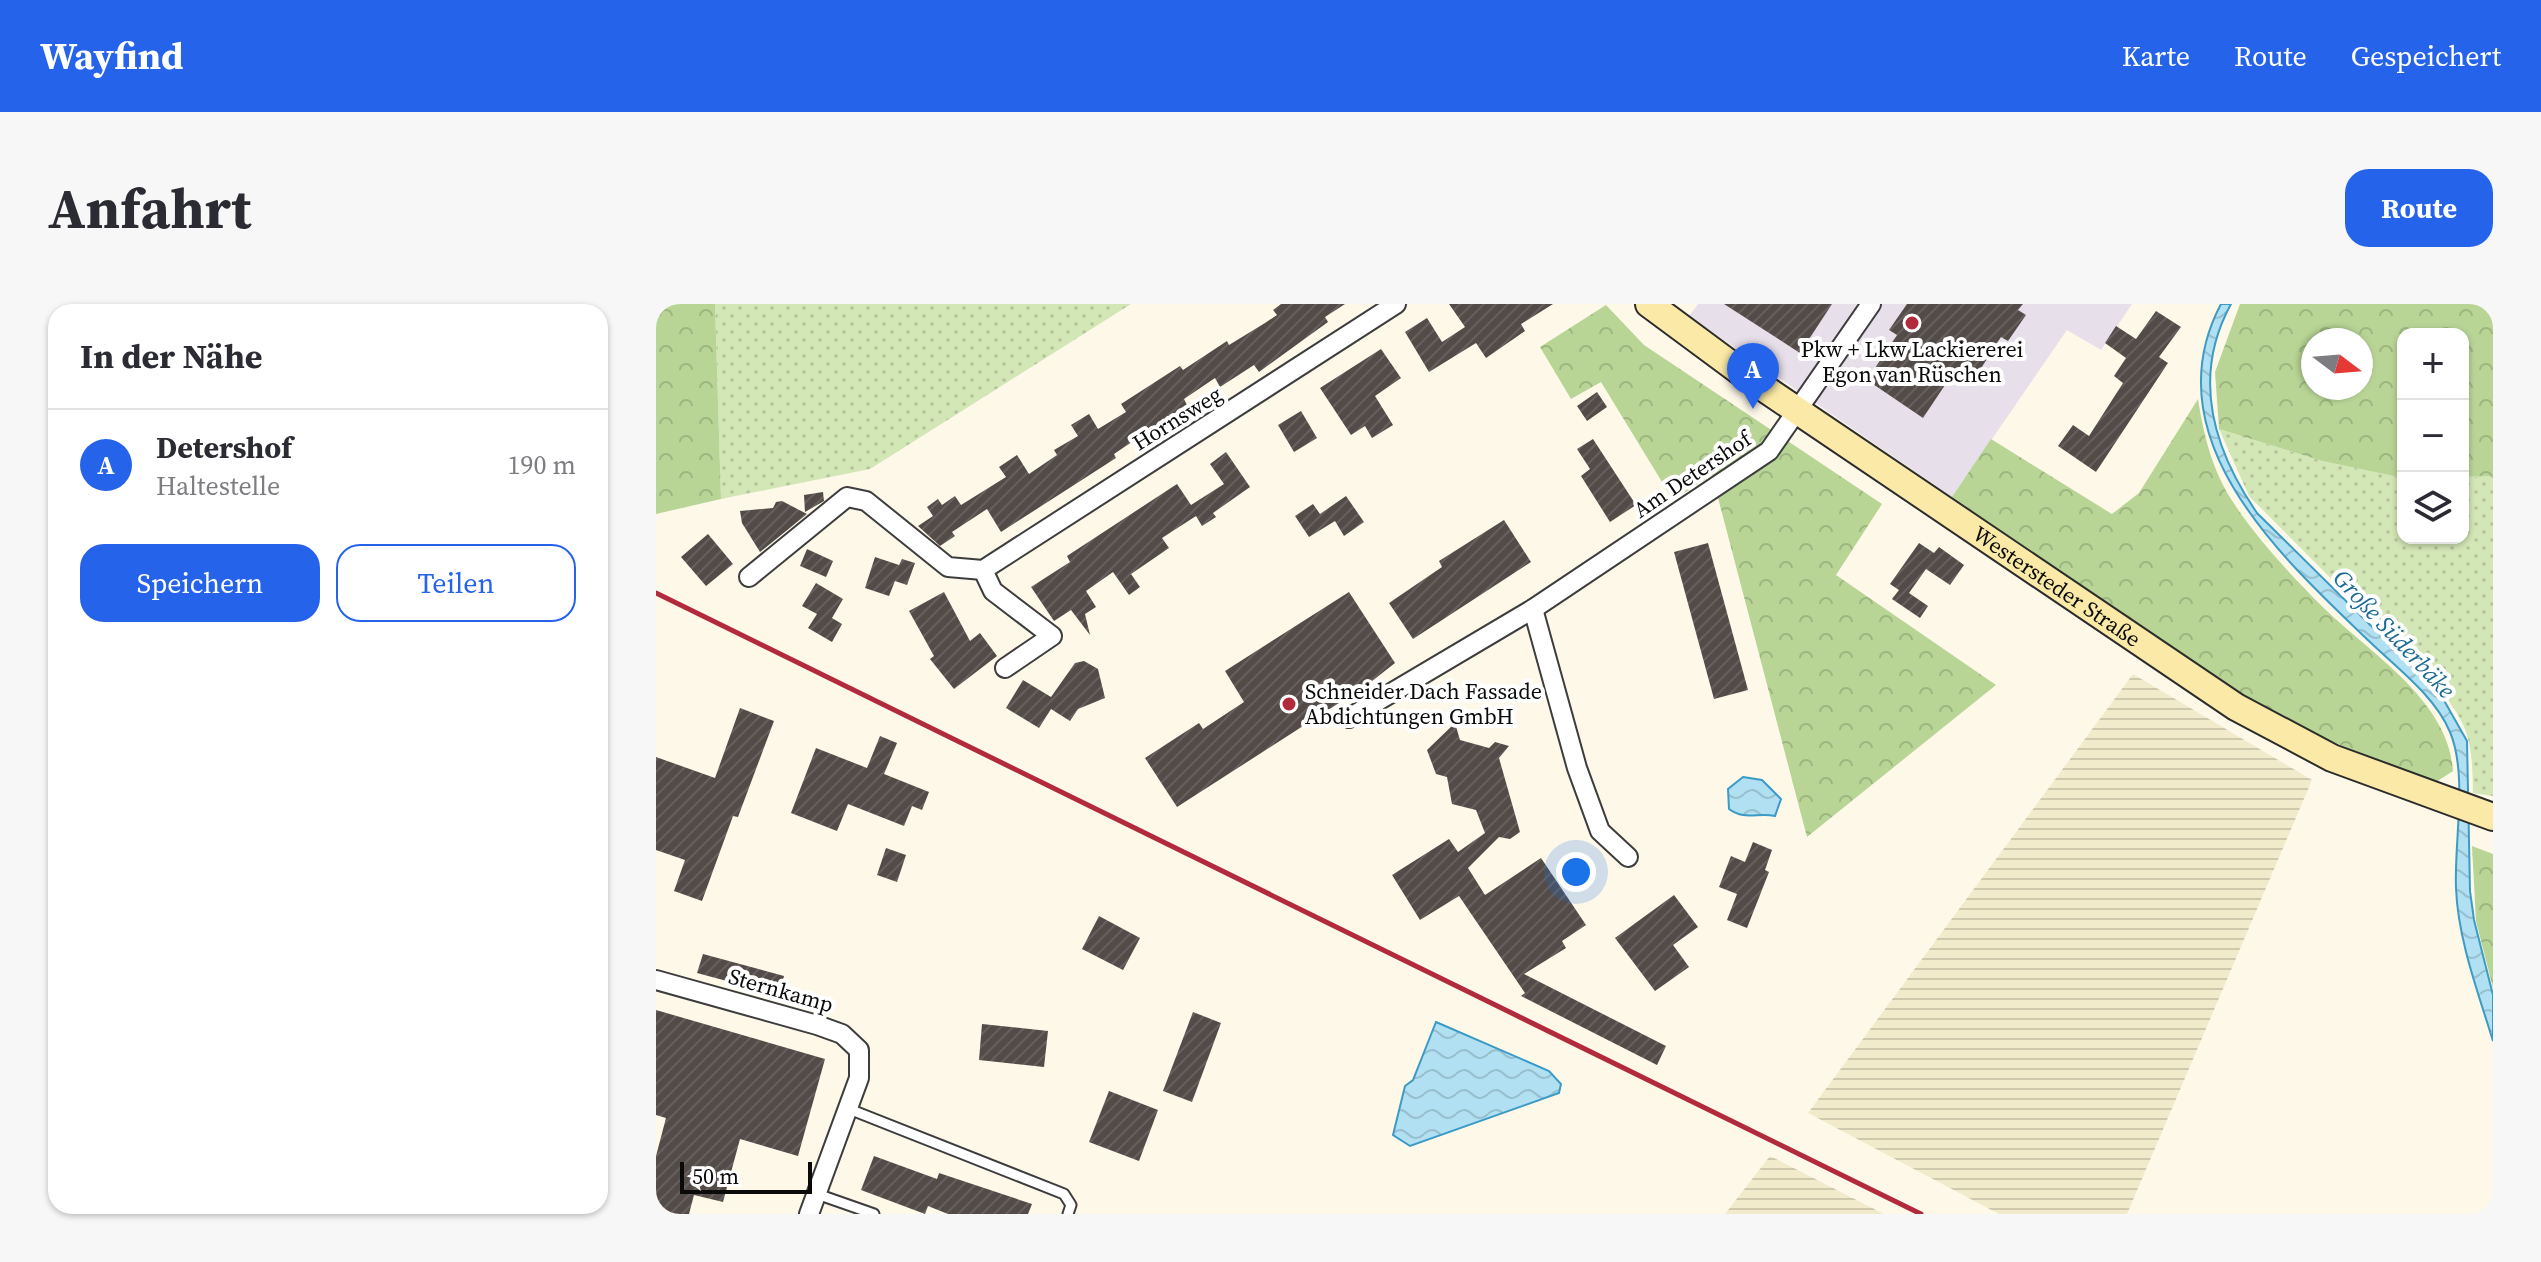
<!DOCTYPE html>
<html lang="de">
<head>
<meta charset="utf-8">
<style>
  body { margin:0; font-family:"Source Serif 4",serif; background:#f7f7f7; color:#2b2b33 }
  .controls { position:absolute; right:24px; top:24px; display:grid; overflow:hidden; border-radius:16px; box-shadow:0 2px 6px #0004 }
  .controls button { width:72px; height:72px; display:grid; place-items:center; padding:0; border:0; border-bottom:2px solid #e1e1e2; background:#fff; color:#2b2b33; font:40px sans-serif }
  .compass { position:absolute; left:1645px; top:24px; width:72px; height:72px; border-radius:50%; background:#fff; box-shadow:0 2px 6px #0004; rotate:106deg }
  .scale { position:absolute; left:24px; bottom:20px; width:132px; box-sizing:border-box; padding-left:8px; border:4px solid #0a0a0a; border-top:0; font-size:22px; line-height:28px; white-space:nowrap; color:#0a0a0a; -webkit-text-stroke:6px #fff; paint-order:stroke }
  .you { position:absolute; left:920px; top:568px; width:28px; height:28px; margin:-20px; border:6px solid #fff; border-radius:50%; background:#1a73e8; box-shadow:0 0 0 12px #1a73e833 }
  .badge { display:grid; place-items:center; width:52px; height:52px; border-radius:50%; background:#2563eb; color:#fff; font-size:26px; font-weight:700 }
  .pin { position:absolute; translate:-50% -66px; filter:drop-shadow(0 2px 4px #0008) }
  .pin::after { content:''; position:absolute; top:42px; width:28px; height:24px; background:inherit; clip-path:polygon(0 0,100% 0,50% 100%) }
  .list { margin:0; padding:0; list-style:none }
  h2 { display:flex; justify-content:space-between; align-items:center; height:104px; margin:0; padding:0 32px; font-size:34px }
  h2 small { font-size:26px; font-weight:400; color:#7c7c81 }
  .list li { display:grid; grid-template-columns:52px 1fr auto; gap:24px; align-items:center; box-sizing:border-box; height:112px; padding:0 32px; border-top:2px solid #e1e1e2 }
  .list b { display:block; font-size:30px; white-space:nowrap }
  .list p { margin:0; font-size:26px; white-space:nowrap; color:#7c7c81 }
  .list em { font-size:26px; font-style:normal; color:#7c7c81 }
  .actions { display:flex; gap:16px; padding:24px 32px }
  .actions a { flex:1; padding:18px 0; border:2px solid #2563eb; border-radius:24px; text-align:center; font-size:28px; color:#2563eb }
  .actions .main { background:#2563eb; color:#fff }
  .icon { flex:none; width:44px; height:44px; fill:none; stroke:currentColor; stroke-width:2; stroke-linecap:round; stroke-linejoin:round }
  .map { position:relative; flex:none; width:1837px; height:910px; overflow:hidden; border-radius:24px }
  header { display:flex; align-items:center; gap:48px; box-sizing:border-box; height:112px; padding:0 40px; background:#2563eb; color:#fff }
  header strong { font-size:38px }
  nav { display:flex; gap:44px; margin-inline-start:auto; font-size:28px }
  .intro { display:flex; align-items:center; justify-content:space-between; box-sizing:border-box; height:192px; padding:0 48px }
  h1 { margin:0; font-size:56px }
  .button { padding:20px 36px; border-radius:24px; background:#2563eb; color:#fff; font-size:28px; font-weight:700 }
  main { display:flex; gap:48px; padding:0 48px }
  aside { flex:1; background:#fff; border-radius:24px; box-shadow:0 2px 6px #0004 }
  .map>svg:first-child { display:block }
  .industrial { fill:#e7dfe9 }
  .farmland { fill:url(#farmland-rules) }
  .grass { fill:url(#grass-dots) }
  .forest { fill:url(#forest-crowns); fill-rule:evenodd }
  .water { fill:url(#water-waves); stroke:#3b9bc5; stroke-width:2 }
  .building { fill:url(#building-hatch) }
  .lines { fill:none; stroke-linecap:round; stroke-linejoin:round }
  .lane-casing { stroke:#3d3d3d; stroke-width:13 }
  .street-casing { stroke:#3d3d3d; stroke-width:22 }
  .secondary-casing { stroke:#2c2c2c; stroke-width:30 }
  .lane { stroke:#fff; stroke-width:9 }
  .street { stroke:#fff; stroke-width:18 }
  .secondary { stroke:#fbeaa7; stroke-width:26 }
  .rail { stroke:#b22b3d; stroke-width:5 }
  .poi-dot { fill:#b22b3d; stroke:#fff; stroke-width:3 }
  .labels { text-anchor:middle; stroke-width:8; stroke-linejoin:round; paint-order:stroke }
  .poi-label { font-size:22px; fill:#0a0a0a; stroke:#fff }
  .street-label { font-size:22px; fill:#0a0a0a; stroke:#fff }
  .water-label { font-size:24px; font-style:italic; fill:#1b6b94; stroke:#fff }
</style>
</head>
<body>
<header>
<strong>Wayfind</strong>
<nav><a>Karte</a><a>Route</a><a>Gespeichert</a></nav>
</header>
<div class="intro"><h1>Anfahrt</h1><a class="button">Route</a></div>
<main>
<aside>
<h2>In der Nähe<small></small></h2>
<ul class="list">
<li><span class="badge">A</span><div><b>Detershof</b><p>Haltestelle</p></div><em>190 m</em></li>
</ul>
<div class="actions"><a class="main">Speichern</a><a>Teilen</a></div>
</aside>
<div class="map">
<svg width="1837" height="910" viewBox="0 0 1837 910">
  <defs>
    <pattern id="farmland-rules" width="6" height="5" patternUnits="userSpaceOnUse" patternTransform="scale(2)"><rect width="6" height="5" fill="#f2ebcb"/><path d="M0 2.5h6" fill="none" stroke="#cec8ad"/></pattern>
    <pattern id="grass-dots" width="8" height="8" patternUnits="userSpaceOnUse" patternTransform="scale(2)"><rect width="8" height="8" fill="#d3e6b5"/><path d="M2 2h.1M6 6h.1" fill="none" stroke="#b4c49a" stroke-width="1.8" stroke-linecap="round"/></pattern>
    <pattern id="forest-crowns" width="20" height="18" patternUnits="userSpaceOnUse" patternTransform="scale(2)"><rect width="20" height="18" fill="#b8d596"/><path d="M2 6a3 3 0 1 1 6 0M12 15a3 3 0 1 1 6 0" fill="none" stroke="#9db680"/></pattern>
    <pattern id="water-waves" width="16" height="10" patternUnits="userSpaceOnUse" patternTransform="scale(2)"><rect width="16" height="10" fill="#b1e0f2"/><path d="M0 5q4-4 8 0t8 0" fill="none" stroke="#97bfce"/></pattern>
    <pattern id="building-hatch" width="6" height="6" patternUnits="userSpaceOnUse" patternTransform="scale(2)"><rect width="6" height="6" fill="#524b48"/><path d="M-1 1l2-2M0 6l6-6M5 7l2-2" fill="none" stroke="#66605e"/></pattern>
  </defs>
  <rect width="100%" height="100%" fill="#fef8e9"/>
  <!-- industrial -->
  <path class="industrial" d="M1042,0H1476L1445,46L1411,26L1296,193L1033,12Z"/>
  <!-- farmland -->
  <g class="farmland">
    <path d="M1477,370L1656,476L1471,910H1343L1152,809Z"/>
    <path d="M1114,852L1228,910H1069Z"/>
  </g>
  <!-- grass -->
  <g class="grass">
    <path d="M59,0H475L214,165L65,195Z"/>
    <path d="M1563,125L1666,157L1747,174V234H1807V173L1837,172V492L1817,489C1816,435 1814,423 1780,380L1593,192Z"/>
  </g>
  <!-- forest -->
  <g class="forest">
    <path d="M0,0H59L65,195L0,210Z"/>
    <path d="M1584,0H1837V172L1807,173V30H1747V174L1666,157L1563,125L1559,68ZM1705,36V84H1657V36Z"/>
    <path d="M950,1L988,41L1226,200L1180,271L1340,381L1151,533L1056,171L1017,196L945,78L915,95L884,43Z"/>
    <path d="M1542,95C1548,132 1556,166 1577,198C1600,234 1641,278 1672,308C1717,351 1793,398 1797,467L1777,480L1654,428L1586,392L1296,193L1335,135L1456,210L1483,189Z"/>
    <path d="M1816,542L1837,550V684L1820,617Z"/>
  </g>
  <!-- water -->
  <g class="water">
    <path d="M1565,0H1575C1535,73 1557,145 1601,209L1785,391L1811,437L1814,587L1818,616L1837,691V737C1822,688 1802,636 1800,584C1798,537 1812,471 1794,428C1779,392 1741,364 1714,338C1626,254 1494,134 1565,0Z"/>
    <path d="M1087,473L1106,476L1125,495L1119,512C1102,508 1089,517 1073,505L1072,485Z"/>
    <path d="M780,718L893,767L905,780L903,789L754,842L737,831L749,782L757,776Z"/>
  </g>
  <!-- building -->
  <g class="building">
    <path d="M625,0H689L669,13L672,18L603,68L598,61L564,83L559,74L528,95L531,101L458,150L460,154L345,228L331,205L296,228L299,232L284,242L262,222L277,212L271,203L282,195L286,201L299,192L305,201L350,173L343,163L361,151L373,170L401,151L398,146L422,132L415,121L433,110L442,125L470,108L465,100L524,62L527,66L571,37L573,41L609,19L621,11L617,6Z"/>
    <path d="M793,0H897L865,20L869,27L830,54L820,39L773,68L749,28L771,14L786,38L809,23Z"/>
    <path d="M1068,0H1176L1144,49Z"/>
    <path d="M1251,0H1367L1362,6L1370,11L1352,37L1345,33L1315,80L1297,69L1267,114L1211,76L1241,31L1233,26Z"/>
    <path d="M1500,7L1525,23L1503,53L1512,59L1440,168L1402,142L1417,121L1433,132L1467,79L1458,72L1470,54L1449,39L1460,22L1480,35Z"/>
    <path d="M725,45L745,74L719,92L737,121L716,134L709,122L695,131L664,84Z"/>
    <path d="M941,88L951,103L931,117L921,102Z"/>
    <path d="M645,107L661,134L638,148L622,121Z"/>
    <path d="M937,135L980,201L954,218L925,172L934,165L921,145Z"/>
    <path d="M570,148L594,183L557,209L560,213L546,222L540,212L506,234L513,244L475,270L484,283L473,291L457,268L430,287L440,303L429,310L434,331L415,306L398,317L375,283L414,258L411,252L521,180L535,201L568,180L554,160Z"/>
    <path d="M167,188L168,197L149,208L148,191Z"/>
    <path d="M690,192L708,218L688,232L679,217L653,233L639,212L657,200L664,210Z"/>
    <path d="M126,197L151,210L104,248L86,219L84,207L117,204L120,198Z"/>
    <path d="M848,216L875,258L757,335L733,299L786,263L783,257Z"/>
    <path d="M52,230L77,260L50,282L25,253Z"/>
    <path d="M1052,239L1092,386L1058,395L1018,248Z"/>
    <path d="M1263,239L1278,249L1283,243L1308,261L1294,281L1270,265L1253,289L1272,302L1264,314L1236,295L1243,286L1234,280Z"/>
    <path d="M151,245L177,257L170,273L144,262Z"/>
    <path d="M219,253L243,261L246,255L259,259L251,281L239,277L233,292L209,284Z"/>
    <path d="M160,279L187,295L176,314L186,320L176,338L152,324L161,310L146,302Z"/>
    <path d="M288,288L314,337L324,329L341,352L298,385L274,355L278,352L253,307Z"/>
    <path d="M693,288L739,359L711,381L521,503L489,454L543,419L547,425L588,398L569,367Z"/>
    <path d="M428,357L442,365L449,394L422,405L414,417L395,405L383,424L350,404L367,376L395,393L419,359Z"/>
    <path d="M84,404L118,417L82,513L77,512L46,597L18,587L29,556L0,546V453L59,474Z"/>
    <path d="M799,419L804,436L833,444L839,438L853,442L843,454L864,528L854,535L843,533L812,564L829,591L885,554L930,621L906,637L910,644L868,670L1010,742L1001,761L865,692L869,689L803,592L764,616L736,571L793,535L802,548L829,529L820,506L796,500L791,473L780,470L771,446Z"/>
    <path d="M224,432L241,439L228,470L273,488L266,506L256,502L248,522L192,500L181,527L135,509L160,444L211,464Z"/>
    <path d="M1097,538L1116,546L1109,566L1113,568L1091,624L1071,616L1081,590L1063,583L1075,552L1089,558Z"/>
    <path d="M230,544L250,551L241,578L221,571Z"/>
    <path d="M1018,591L1042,623L1017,641L1033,663L999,687L959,634Z"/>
    <path d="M443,612L484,634L467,666L426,645Z"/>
    <path d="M47,650L128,672L123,691L41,669Z"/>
    <path d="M0,706L169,755L142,852L84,835L67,898L38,891L33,910H0V852L10,814L0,811Z"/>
    <path d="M537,708L565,719L536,798L507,787Z"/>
    <path d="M326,720L392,727L388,763L323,756Z"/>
    <path d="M453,787L502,806L483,857L433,838Z"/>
    <path d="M218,852L281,875L283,869L376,900L372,910H292L272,902L269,910L205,886Z"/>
  </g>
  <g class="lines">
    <!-- lane casing -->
    <g class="lane-casing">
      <g id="lane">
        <path d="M193,805L408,890L415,901L412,910"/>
        <path d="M161,890L218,910"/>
      </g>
    </g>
    <!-- street casing -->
    <g class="street-casing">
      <g id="street">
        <path d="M327,266L337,287L396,332L349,364"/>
        <path d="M93,273L191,193L210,197L292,263L327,266L740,0"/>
        <path d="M877,305L921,464L944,527L972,553"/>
        <path d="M693,414L877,305L1113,147L1215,0"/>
        <path d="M0,676L161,721L186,730L203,746V774L153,910"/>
      </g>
    </g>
    <!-- secondary casing -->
    <g class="secondary-casing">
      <g id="secondary">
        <path id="s1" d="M993,0L1093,74L1580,403L1676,454L1837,513"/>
      </g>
    </g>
    <!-- lane -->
    <use href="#lane" class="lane"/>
    <!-- street -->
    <use href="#street" class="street"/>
    <!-- secondary -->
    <use href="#secondary" class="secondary"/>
    <!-- rail -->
    <path class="rail" d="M0,289L1265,910"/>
  </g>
  <!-- markers -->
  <g class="poi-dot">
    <circle cx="1256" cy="19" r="8"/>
    <circle cx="633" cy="400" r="8"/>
  </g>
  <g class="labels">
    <!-- poi labels -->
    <g class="poi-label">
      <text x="1256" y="53">Pkw + Lkw Lackiererei<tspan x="1256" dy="25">Egon van Rüschen</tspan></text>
      <text x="649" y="395" text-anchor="start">Schneider Dach Fassade<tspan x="649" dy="25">Abdichtungen GmbH</tspan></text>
    </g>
    <!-- street labels -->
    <g class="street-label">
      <text transform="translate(521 114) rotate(-32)" y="8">Hornsweg</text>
      <text transform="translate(1036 170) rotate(-34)" y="8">Am Detershof</text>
      <text dy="8" stroke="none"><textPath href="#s1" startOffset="496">Westersteder Straße</textPath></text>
      <text transform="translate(125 686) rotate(16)" y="8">Sternkamp</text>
    </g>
    <!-- water labels -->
    <g class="water-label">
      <text transform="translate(1738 330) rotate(47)" y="8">Große Süderbäke</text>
    </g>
  </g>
</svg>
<div class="controls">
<button>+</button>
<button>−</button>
<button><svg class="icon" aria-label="layers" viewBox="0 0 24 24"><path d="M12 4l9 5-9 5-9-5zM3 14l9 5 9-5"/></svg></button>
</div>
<svg class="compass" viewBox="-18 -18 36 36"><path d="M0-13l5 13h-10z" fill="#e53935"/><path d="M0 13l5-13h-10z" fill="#7c7c81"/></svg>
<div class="scale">50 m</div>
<div class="you"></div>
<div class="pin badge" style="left:1097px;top:105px">A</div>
</div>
</main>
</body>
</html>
